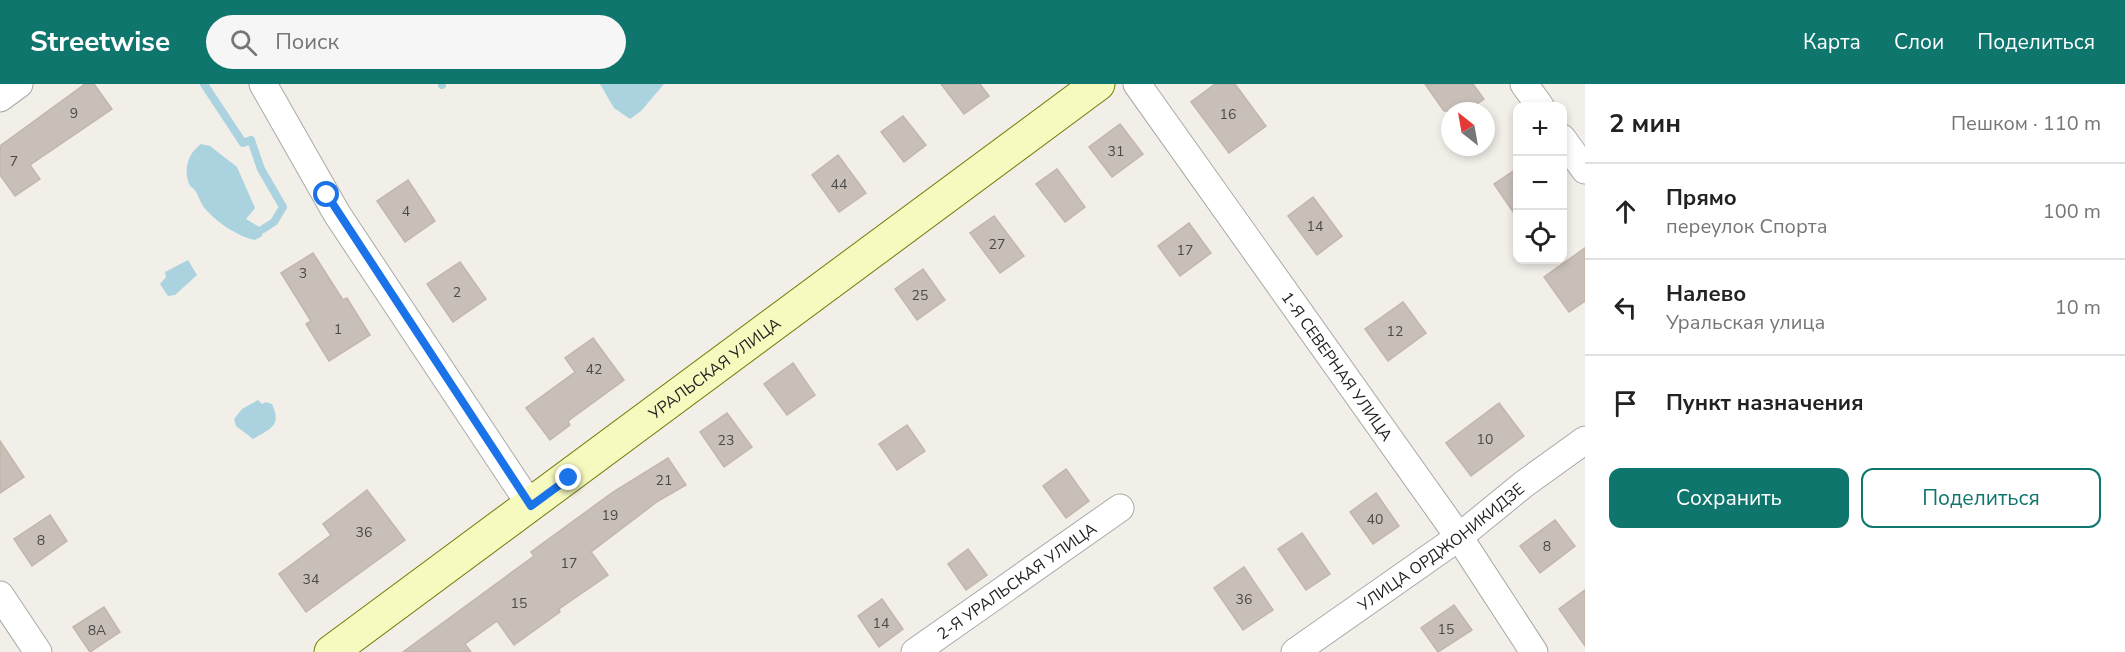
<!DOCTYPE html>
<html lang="ru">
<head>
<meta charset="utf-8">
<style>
  body { margin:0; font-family:"Nunito Sans",sans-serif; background:#f6f6f6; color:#222 }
  .controls { position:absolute; right:18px; top:18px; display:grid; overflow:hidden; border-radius:12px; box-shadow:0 3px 9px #0003 }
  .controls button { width:54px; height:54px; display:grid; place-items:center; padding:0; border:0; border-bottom:2px solid #e0e0e0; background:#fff; color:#222; font:30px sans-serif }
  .compass { position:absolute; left:1441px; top:18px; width:54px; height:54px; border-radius:50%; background:#fff; box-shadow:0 3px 9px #0003; rotate:329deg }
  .stop { position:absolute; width:18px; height:18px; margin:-14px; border:4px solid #1a73e8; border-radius:50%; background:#fff }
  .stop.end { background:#1a73e8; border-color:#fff; box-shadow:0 2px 6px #0008 }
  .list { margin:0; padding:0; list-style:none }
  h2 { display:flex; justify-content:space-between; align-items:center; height:78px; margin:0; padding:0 24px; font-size:26px }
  h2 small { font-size:20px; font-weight:400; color:#767676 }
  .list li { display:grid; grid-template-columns:39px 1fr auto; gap:18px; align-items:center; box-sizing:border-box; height:96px; padding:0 24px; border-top:2px solid #e0e0e0 }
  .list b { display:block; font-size:22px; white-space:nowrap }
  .list p { margin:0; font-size:20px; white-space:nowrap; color:#767676 }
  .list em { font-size:20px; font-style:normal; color:#767676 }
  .actions { display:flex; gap:12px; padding:18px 24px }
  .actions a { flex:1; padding:14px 0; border:2px solid #0f766e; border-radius:12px; text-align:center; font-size:21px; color:#0f766e }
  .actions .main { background:#0f766e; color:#fff }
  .icon { flex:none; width:33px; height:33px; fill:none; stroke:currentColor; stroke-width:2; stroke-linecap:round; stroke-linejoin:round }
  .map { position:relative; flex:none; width:1585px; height:568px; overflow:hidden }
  header { display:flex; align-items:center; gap:36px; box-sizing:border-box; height:84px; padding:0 30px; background:#0f766e; color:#fff }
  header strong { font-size:28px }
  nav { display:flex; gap:33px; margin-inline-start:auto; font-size:21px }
  .search { width:420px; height:54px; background:#f6f6f6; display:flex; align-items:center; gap:15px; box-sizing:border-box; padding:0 21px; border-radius:33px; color:#767676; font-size:22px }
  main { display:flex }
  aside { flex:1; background:#fff }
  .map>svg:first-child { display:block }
  .water { fill:#aad3df }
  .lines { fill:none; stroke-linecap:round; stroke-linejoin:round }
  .stream { stroke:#aad3df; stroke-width:8 }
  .building { fill:#c7bfb8; stroke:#c4b6ab; stroke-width:1.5 }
  .minor-casing { stroke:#a9a9a9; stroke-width:29 }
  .secondary-casing { stroke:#707d05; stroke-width:35 }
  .minor { stroke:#fff; stroke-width:27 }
  .secondary { stroke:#f7fabf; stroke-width:33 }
  .route { stroke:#1a73e8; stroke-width:8 }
  .labels { text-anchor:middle; stroke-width:4.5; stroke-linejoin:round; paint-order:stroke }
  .number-label { font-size:14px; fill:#4b4948 }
  .street-label { font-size:16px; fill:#222; stroke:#fff }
</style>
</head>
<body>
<header>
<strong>Streetwise</strong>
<div class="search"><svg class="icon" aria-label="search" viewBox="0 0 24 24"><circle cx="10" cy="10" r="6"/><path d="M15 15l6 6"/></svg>Поиск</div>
<nav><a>Карта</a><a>Слои</a><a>Поделиться</a></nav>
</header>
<main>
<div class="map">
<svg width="1585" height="568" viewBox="0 0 1585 568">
  <rect width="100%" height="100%" fill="#f2efe9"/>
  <!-- water -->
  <g class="water">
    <path d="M600,0H664L641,27L630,35L614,24Z"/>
    <path d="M201,60L210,62L237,83L255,124L246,135L263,145L262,152L255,156C238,153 213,136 203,122C198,114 198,107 190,102C183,87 187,70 201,60Z"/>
    <path d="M188,176L197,191L175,211L168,212L160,200L166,193L165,188Z"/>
    <path d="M258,316L262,320L266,318L272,320C282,342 271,344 253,355L236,342L234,335L242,325Z"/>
  </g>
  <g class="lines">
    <!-- stream -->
    <g class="stream">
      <path d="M204,0L243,59L251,56L261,85L283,123L274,138L263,145"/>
      <path d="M442,1V0"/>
    </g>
  </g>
  <!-- building -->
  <g class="building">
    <path d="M85,0H94L112,25L30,81L40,95L15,112L0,91V62Z"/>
    <path d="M941,0H980L989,12L964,30Z"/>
    <path d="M1215,0H1235L1266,42L1229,69L1191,18Z"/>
    <path d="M1425,0H1473L1484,15L1467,27H1444Z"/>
    <path d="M903,32L926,61L904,78L881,48Z"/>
    <path d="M1120,40L1143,70L1112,93L1089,63Z"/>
    <path d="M838,71L866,109L839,128L812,91Z"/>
    <path d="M1518,84V135L1494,100Z"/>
    <path d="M1057,85L1085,123L1065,138L1036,100Z"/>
    <path d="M408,96L435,137L405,158L377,117Z"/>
    <path d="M1313,113L1342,152L1317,171L1288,132Z"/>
    <path d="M994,132L1024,172L1000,189L970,149Z"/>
    <path d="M1189,139L1211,169L1180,192L1158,162Z"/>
    <path d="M1585,164V217L1569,228L1544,193Z"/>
    <path d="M313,169L343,216L347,214L370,251L329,277L306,240L311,237L281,189Z"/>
    <path d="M460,178L486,215L453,238L427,200Z"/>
    <path d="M923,185L945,216L917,236L895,205Z"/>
    <path d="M1403,218L1426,249L1388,277L1365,245Z"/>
    <path d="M593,254L624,296L568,337L570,341L550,356L526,324L575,288L565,274Z"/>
    <path d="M793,279L815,311L787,331L764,300Z"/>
    <path d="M1499,319L1524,352L1471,392L1446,359Z"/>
    <path d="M727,329L752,363L724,383L700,348Z"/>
    <path d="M907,341L925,367L897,386L879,360Z"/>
    <path d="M0,357L24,393L0,409Z"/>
    <path d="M668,374L686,401L658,417L591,468L608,491L559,525L560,528L514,561L497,537L465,560L471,568H403L534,472L531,468L613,408Z"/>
    <path d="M1066,385L1089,417L1066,434L1043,402Z"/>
    <path d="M367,406L405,456L306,528L279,490L331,451L323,440Z"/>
    <path d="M1376,409L1399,442L1373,460L1350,428Z"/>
    <path d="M50,431L67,457L32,482L14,455Z"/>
    <path d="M1555,436L1575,462L1540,489L1520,462Z"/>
    <path d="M1302,449L1330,490L1306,506L1278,465Z"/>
    <path d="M968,465L987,491L966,506L948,480Z"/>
    <path d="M1244,483L1273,526L1243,546L1214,504Z"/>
    <path d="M1585,506V562L1559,525Z"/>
    <path d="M882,515L903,545L879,563L858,532Z"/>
    <path d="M1454,521L1472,546L1438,568L1421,544Z"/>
    <path d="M104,523L120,548L90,568L73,543Z"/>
  </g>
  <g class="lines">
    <!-- minor casing -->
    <g class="minor-casing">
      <g id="minor">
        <path d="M263,0L337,130L531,422"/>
        <path id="s1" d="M1137,0L1459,453L1534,568"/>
        <path d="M1524,0L1540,22"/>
        <path d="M0,14L19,0"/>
        <path d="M1562,54L1585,86"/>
        <path d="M0,511L38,568"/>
        <path id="s2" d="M915,568L1120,424"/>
        <path id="s3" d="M1295,568L1459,453L1524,400L1585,356"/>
      </g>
    </g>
    <!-- secondary casing -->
    <g class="secondary-casing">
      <g id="secondary">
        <path id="s4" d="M331,568L1098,0"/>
      </g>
    </g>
    <!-- minor -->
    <use href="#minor" class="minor"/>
    <!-- secondary -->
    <use href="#secondary" class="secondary"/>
  </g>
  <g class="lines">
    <!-- route -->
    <path class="route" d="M327,111L531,422L569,394"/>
  </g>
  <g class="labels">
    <!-- number labels -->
    <g class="number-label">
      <text x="74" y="34">9</text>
      <text x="1228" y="35">16</text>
      <text x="1116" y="72">31</text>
      <text x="14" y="82">7</text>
      <text x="839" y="105">44</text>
      <text x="406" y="132">4</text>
      <text x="1315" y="147">14</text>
      <text x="997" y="165">27</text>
      <text x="1185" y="171">17</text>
      <text x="303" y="194">3</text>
      <text x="457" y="213">2</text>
      <text x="920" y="216">25</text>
      <text x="338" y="250">1</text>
      <text x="1395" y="252">12</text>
      <text x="594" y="290">42</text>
      <text x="1485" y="360">10</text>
      <text x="726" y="361">23</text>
      <text x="664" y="401">21</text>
      <text x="610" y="436">19</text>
      <text x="1375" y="440">40</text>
      <text x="364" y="453">36</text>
      <text x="41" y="461">8</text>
      <text x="1547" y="467">8</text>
      <text x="569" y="484">17</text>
      <text x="311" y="500">34</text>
      <text x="1244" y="520">36</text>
      <text x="519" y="524">15</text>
      <text x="881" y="544">14</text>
      <text x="1446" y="550">15</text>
      <text x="97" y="551">8А</text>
    </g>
    <!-- street labels -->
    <g class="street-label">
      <text dy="6" stroke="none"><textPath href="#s1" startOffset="346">1-Я СЕВЕРНАЯ УЛИЦА</textPath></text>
      <text dy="6" stroke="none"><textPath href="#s4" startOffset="477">УРАЛЬСКАЯ УЛИЦА</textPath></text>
      <text dy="6" stroke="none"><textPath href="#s3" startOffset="180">УЛИЦА ОРДЖОНИКИДЗЕ</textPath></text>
      <text dy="6" stroke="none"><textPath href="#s2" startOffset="124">2-Я УРАЛЬСКАЯ УЛИЦА</textPath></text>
    </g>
  </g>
</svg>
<div class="controls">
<button>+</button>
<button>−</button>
<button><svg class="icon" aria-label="locate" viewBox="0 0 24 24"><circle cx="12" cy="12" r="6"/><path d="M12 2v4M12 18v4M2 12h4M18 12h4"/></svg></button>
</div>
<svg class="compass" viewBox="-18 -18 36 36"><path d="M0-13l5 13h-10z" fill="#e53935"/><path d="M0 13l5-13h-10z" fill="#767676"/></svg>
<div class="stop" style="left:327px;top:111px"></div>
<div class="stop end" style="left:569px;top:394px"></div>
</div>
<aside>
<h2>2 мин<small>Пешком · 110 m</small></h2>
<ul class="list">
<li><svg class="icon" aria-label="ahead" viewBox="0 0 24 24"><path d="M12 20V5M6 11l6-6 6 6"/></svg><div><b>Прямо</b><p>переулок Спорта</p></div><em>100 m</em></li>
<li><svg class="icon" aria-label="left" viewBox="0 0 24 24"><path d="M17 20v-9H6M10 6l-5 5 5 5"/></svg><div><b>Налево</b><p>Уральская улица</p></div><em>10 m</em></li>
<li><svg class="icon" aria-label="arrive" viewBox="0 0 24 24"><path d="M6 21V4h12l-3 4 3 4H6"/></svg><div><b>Пункт назначения</b></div></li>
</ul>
<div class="actions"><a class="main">Сохранить</a><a>Поделиться</a></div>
</aside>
</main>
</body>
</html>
